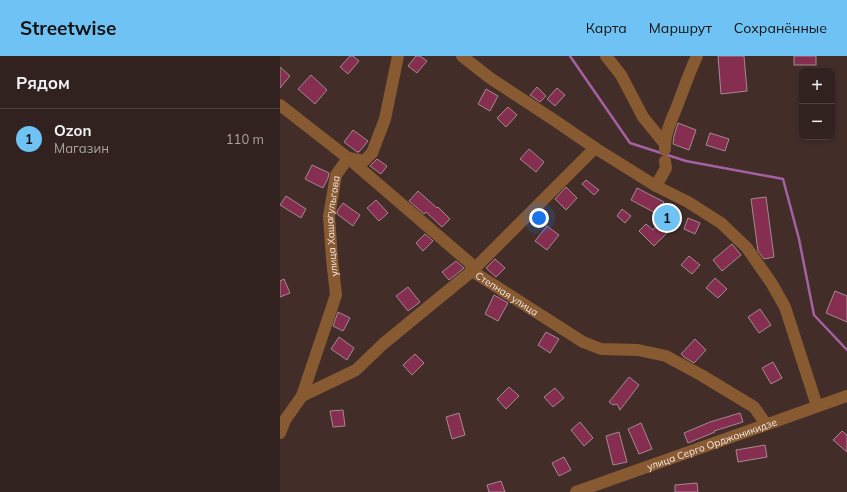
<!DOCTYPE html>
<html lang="ru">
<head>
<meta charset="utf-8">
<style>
  body { margin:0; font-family:Mulish,sans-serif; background:#3a2a28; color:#f1f3f6 }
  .controls { position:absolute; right:12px; top:12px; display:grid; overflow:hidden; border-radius:8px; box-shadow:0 2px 6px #0003 }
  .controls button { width:36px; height:36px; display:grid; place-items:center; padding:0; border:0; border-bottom:1px solid #4d3f3d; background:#32221f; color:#f1f3f6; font:20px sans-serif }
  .you { position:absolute; left:259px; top:162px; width:14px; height:14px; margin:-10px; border:3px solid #fff; border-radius:50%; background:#1a73e8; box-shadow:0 0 0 6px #1a73e833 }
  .badge { display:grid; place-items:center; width:26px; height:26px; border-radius:50%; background:#6fc2f4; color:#111; font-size:13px; font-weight:700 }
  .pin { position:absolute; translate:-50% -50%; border:2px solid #fff; box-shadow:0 1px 4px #0006 }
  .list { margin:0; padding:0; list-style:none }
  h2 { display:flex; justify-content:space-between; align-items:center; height:52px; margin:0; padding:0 16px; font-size:17px }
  h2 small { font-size:13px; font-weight:400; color:#a8a4a4 }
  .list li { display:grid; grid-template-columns:26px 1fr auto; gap:12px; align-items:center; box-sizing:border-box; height:60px; padding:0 16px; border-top:1px solid #4d3f3d }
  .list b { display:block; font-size:15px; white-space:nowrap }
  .list p { margin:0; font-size:13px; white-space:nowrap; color:#a8a4a4 }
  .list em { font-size:13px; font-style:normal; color:#a8a4a4 }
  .map { position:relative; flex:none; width:567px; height:436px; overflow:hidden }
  header { display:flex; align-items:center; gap:24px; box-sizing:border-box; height:56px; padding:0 20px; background:#6fc2f4; color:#111 }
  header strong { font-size:19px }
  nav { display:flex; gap:22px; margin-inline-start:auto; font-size:14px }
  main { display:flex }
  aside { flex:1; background:#32221f }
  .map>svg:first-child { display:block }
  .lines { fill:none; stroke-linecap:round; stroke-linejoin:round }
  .stream { stroke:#a561a2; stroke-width:2.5 }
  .building { fill:#852e50; stroke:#a38a91 }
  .minor { stroke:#885a31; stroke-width:12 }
  .labels { text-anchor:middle; stroke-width:3; stroke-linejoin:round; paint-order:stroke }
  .street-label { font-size:10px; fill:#f7e9e7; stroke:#211816 }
</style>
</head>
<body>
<header>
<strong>Streetwise</strong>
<nav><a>Карта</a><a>Маршрут</a><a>Сохранённые</a></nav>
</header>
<main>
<aside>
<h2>Рядом<small></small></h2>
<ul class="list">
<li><span class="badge">1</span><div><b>Ozon</b><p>Магазин</p></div><em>110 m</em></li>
</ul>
</aside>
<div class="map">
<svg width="567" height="436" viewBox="0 0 567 436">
  <rect width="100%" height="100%" fill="#422d29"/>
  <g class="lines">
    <!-- stream -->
    <path class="stream" d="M290,0L350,87L406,105L503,123L519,183L534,259L567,294"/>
  </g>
  <!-- building -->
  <g class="building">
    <path d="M70,0H73L79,5L68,18L60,11Z"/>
    <path d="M136,0H140L147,5L137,17L128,10Z"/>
    <path d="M438,0H464L467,35L441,38Z"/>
    <rect x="514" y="0" width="22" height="9"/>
    <path d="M0,11L10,20L0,32Z"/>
    <path d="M31,19L47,34L35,48L18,33Z"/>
    <path d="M257,31L266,40L260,46L250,39Z"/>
    <path d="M277,32L285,39L275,50L267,43Z"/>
    <path d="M206,33L218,40L210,55L198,48Z"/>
    <path d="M228,51L237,59L226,71L217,62Z"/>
    <path d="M398,67L416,74L409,94L393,88L394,80Z"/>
    <path d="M73,74L88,85L79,96H77L64,86Z"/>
    <path d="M430,77L449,83L445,95L426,89Z"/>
    <path d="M249,93L264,106L256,116L240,103Z"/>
    <path d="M97,103L107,110L101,118L90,110Z"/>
    <path d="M32,109L49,117L48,122L43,132L25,123Z"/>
    <path d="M306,124L319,134L314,139L302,128Z"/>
    <path d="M286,131L297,142L286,154L275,143Z"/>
    <path d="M357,132L384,146L381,152L397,164L390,174L374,190L359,175L366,168L373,174L383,161L351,144Z"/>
    <path d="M138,135L157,152L158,151L170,163L162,171L146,156L144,158L129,145Z"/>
    <path d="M6,140L26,153L21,162L0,149Z"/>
    <path d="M486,141L494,201L484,203L478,195L471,143Z"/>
    <path d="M96,144L108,157L99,165L87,152Z"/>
    <path d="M63,147L80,159L73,170L57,158V155Z"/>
    <path d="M342,153L351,160L345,167L337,160Z"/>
    <path d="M408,162L420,167L415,178L404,173Z"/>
    <path d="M267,170L279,179L267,194L255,185Z"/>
    <path d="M145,178L153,185L143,195L136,187Z"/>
    <path d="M452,188L461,199L442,215L433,204Z"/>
    <path d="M409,200L420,209L412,218L401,209Z"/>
    <path d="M215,203L225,212L216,221L206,212Z"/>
    <path d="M176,205L184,212L169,224L162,216Z"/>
    <path d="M435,222L447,233L438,242L426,232Z"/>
    <path d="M4,223L10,237L0,241V225Z"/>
    <path d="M128,231L140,246L128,255L116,240Z"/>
    <path d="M555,235L567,240V266L546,257Z"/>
    <path d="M214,239L228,247L218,265L205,258Z"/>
    <path d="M480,253L491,269L479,277L468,261Z"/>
    <path d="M58,256L70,262L63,275L53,270Z"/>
    <path d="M266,276L279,283L270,297L258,289Z"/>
    <path d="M59,281L74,292L67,304L51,293Z"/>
    <path d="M415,283L426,294L414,307L404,301L401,298Z"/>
    <path d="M135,298L144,307L132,319L123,309Z"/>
    <path d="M493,306L502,322L491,328L482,312Z"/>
    <path d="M349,321L359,329L340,354L337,348L333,349L329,346Z"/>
    <path d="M229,331L239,340L226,353L217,343Z"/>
    <path d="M275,332L284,342L273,351L264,341Z"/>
    <path d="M63,354L65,370L53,371L50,355Z"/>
    <path d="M179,357L185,379L172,383L166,361Z"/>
    <path d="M460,357L463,366L434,375L435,376L408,387L404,377L430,366Z"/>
    <path d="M300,366L313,382L304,390L291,374Z"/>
    <path d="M361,367L372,393L359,398L348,373Z"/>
    <path d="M562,375L567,379V396L553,384Z"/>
    <path d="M339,376L347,406L333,409L326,380Z"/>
    <path d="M485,389L487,401L458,406L456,394Z"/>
    <path d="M284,401L291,414L279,420L272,407Z"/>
    <path d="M221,425L225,436H209L207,429Z"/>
    <path d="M417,427L418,436H395V429Z"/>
  </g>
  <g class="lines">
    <!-- minor -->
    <g class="minor">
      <path d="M182,0L210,22L274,64L315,92L376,130L408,146L441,167L467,192L492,228L505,251L537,350"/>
      <path d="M326,0L341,19L363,61L385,88"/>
      <path id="s1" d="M0,49L68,102L190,207L192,215L303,286L321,293L358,294L386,300L421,319L474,351L486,368"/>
      <path d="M385,93C384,80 391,65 396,53C403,35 409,17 417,0"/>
      <path d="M376,130L386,112L385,105"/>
      <path id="s2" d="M22,340L56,239L52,203L49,160L56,119L68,102L84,105L92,97L105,63L118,0"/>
      <path d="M0,377L5,364L22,340L76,314L103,288L192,215L315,92"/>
      <path id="s3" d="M296,436L567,340"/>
    </g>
  </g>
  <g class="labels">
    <!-- street labels -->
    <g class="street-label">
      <text dy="4" stroke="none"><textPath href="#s2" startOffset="176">улица Хашагульгова</textPath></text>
      <text dy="4" stroke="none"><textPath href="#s1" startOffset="297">Степная улица</textPath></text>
      <text dy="4" stroke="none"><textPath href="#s3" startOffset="144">улица Серго Орджоникидзе</textPath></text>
    </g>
  </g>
</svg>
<div class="controls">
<button>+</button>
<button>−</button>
</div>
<div class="you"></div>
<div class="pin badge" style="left:387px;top:162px">1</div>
</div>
</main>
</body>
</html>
